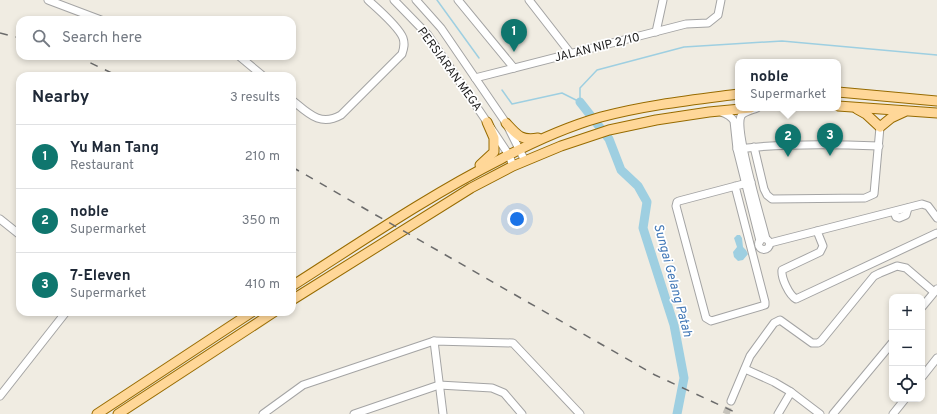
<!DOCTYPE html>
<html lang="en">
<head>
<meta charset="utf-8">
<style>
  body { margin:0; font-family:Overpass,sans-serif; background:#f6f6f7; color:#1f2937 }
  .controls { position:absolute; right:12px; bottom:12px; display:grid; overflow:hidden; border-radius:8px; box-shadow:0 2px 6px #0003 }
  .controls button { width:36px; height:36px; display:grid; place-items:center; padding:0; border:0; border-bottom:1px solid #e0e1e3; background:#fff; color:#1f2937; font:20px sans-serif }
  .you { position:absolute; left:517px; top:219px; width:14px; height:14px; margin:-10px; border:3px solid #fff; border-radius:50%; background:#1a73e8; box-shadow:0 0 0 6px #1a73e833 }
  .badge { display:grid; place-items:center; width:26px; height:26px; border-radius:50%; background:#0f766e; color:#fff; font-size:13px; font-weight:700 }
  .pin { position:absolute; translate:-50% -33px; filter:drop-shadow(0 1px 2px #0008) }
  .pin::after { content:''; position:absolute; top:21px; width:14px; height:12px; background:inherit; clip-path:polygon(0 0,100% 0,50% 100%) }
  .popup { position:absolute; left:735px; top:59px; width:106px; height:52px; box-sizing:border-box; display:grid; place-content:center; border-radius:8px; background:#fff; filter:drop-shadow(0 1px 3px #0005); font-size:13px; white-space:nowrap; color:#747a83 }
  .popup b { font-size:15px; color:#1f2937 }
  .popup::after { content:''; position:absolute; left:50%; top:100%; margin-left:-8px; border:8px solid transparent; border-top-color:#fff }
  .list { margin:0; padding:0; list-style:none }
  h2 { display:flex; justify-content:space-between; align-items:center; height:52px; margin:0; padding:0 16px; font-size:17px }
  h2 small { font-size:13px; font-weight:400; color:#747a83 }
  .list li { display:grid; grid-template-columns:26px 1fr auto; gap:12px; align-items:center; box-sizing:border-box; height:64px; padding:0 16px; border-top:1px solid #e0e1e3 }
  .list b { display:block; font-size:15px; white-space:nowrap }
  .list p { margin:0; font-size:13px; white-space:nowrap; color:#747a83 }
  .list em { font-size:13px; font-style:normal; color:#747a83 }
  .icon { flex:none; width:22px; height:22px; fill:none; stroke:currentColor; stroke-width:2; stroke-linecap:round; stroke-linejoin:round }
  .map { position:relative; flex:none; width:937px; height:414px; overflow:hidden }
  .search { position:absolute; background:#fff; box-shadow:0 2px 6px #0003; left:16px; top:16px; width:280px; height:44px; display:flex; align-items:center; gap:10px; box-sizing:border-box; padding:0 14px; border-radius:12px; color:#747a83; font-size:15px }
  .panel { position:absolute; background:#fff; box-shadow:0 2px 6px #0003; left:16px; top:72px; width:280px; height:244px; border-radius:12px }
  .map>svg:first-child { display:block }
  .water { fill:#9ecfe1 }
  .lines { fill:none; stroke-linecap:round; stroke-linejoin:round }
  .stream { stroke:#9ecfe1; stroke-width:1.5 }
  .river { stroke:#9ecfe1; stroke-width:9 }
  .minor-tunnel { stroke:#c6c3bb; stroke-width:7; stroke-dasharray:7 3.5; stroke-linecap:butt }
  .minor-casing { stroke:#a4a4a4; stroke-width:9 }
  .major-casing { stroke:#976b00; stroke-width:11 }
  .minor { stroke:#fff; stroke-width:7 }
  .major { stroke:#ffd798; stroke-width:9 }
  .rail { stroke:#6b6b6b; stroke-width:1.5; stroke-dasharray:8 8; stroke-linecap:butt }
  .labels { text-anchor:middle; stroke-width:3.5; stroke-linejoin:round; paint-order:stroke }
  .street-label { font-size:12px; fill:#1d1d1d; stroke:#fff }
  .water-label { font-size:13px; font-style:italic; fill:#4177b6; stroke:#fff }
</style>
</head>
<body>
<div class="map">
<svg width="937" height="414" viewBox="0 0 937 414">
  <rect width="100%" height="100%" fill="#f0ece2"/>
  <!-- water -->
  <path class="water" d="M737,235H740L742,238L743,247L746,250L748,254L743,260L738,261L734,257L733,252L737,247L734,238Z"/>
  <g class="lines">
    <!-- stream -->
    <g class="stream">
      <path d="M437,0L479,58"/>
      <path d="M502,90L512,104L562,93L580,102V88L597,70L684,47L782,41L937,55"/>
    </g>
    <!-- river -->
    <path class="river" d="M580,102L609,139L621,170L638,186L647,202L643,228L674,325L684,378L677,414"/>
    <!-- minor-tunnel -->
    <path class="minor-tunnel" d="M726,414L731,401"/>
    <!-- minor casing -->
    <g class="minor-casing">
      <g id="minor">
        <path d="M48,0L101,20"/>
        <path d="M394,0L428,35L487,122L509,155L513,166"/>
        <path d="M416,0L441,28L506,123L525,161"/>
        <path d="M458,0L514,68"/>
        <path d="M529,0L571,54"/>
        <path d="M656,32L663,0"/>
        <path d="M239,56L263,76"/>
        <path d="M475,78L686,24L708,23L718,15L721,0"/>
        <path d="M292,100C308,113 320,127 341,115L402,54C404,48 405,44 403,38C399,27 377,8 368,0"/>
        <path d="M757,108C753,110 744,111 741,116C734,131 761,218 766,239"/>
        <path d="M721,112C727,114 731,116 734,121L737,149L760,241"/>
        <path d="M754,147L764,189L767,195L772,199L865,198L874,194L880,127"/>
        <path d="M737,149C784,143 832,144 879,146"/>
        <path d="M735,186L765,302V305L711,321L706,318L676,206L677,202L679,201L751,182"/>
        <path d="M894,212L896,217L899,218L906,215L908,208"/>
        <path d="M0,219L20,235"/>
        <path d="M817,231L823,246L820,252L782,270C781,278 789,295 796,299L937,233"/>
        <circle cx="764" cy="244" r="5.5"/>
        <path d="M770,243L922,204L928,206L937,218"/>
        <path d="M922,307L937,289"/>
        <path d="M434,341L443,414"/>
        <path d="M745,369L774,382L791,392L820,414"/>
        <path d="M922,377L937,358"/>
        <path d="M0,396L66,312"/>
        <path d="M731,401L750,356L774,323L780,320L812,343H818L821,341L874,276L880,273L897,266L906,268L934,292"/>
        <path d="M263,414L303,385L434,341L513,343L580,414"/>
        <path d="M354,414L439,385L492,388L504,393L522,414"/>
        <path d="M778,414L791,392"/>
        <path d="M833,414L892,343"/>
        <path d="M893,414L905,399"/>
      </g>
    </g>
    <!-- major casing -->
    <g class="major-casing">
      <g id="major">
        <path d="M838,92L937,101"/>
        <path d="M838,106L937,113"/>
        <path d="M857,109L866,114L880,127L891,118L904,112"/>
        <path d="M506,123C517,135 521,141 538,138"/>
        <path d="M480,165L494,152V138L487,122"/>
        <path d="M292,286C361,242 428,196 501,159C533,142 566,127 601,117C646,105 692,100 738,94"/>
        <path d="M292,300L471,188L513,166L561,146L609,130L656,120L709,112L751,108"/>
        <path d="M97,414L252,312"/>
        <path d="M118,414L274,312"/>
      </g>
    </g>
    <!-- minor -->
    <use href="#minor" class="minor"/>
    <!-- major -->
    <use href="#major" class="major"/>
    <!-- rail -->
    <g class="rail">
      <path d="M0,33L20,38"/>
      <path d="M76,56L118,76"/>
      <path d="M292,167L655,375L739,414"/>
    </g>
  </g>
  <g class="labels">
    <!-- street labels -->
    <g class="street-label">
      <text transform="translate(597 47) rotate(-14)" y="4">JALAN NIP 2/10</text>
      <text transform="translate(450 69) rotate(54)" y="4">PERSIARAN MEGA</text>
    </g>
    <!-- water labels -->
    <g class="water-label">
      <text transform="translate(674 280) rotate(75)" y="5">Sungai Gelang Patah</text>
    </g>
  </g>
</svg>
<div class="controls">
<button>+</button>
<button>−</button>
<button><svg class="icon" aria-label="locate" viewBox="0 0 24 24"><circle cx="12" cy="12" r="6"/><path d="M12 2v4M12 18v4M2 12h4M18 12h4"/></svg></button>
</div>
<div class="you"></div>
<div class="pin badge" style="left:514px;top:52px">1</div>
<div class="pin badge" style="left:788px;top:157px">2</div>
<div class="popup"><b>noble</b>Supermarket</div>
<div class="pin badge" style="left:830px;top:156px">3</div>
<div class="search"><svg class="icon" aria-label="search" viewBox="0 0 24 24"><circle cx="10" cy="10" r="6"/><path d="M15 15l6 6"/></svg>Search here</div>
<section class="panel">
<h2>Nearby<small>3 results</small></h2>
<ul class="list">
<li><span class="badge">1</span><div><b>Yu Man Tang</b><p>Restaurant</p></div><em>210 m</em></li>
<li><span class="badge">2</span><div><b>noble</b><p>Supermarket</p></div><em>350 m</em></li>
<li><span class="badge">3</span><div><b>7-Eleven</b><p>Supermarket</p></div><em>410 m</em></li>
</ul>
</section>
</div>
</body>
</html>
